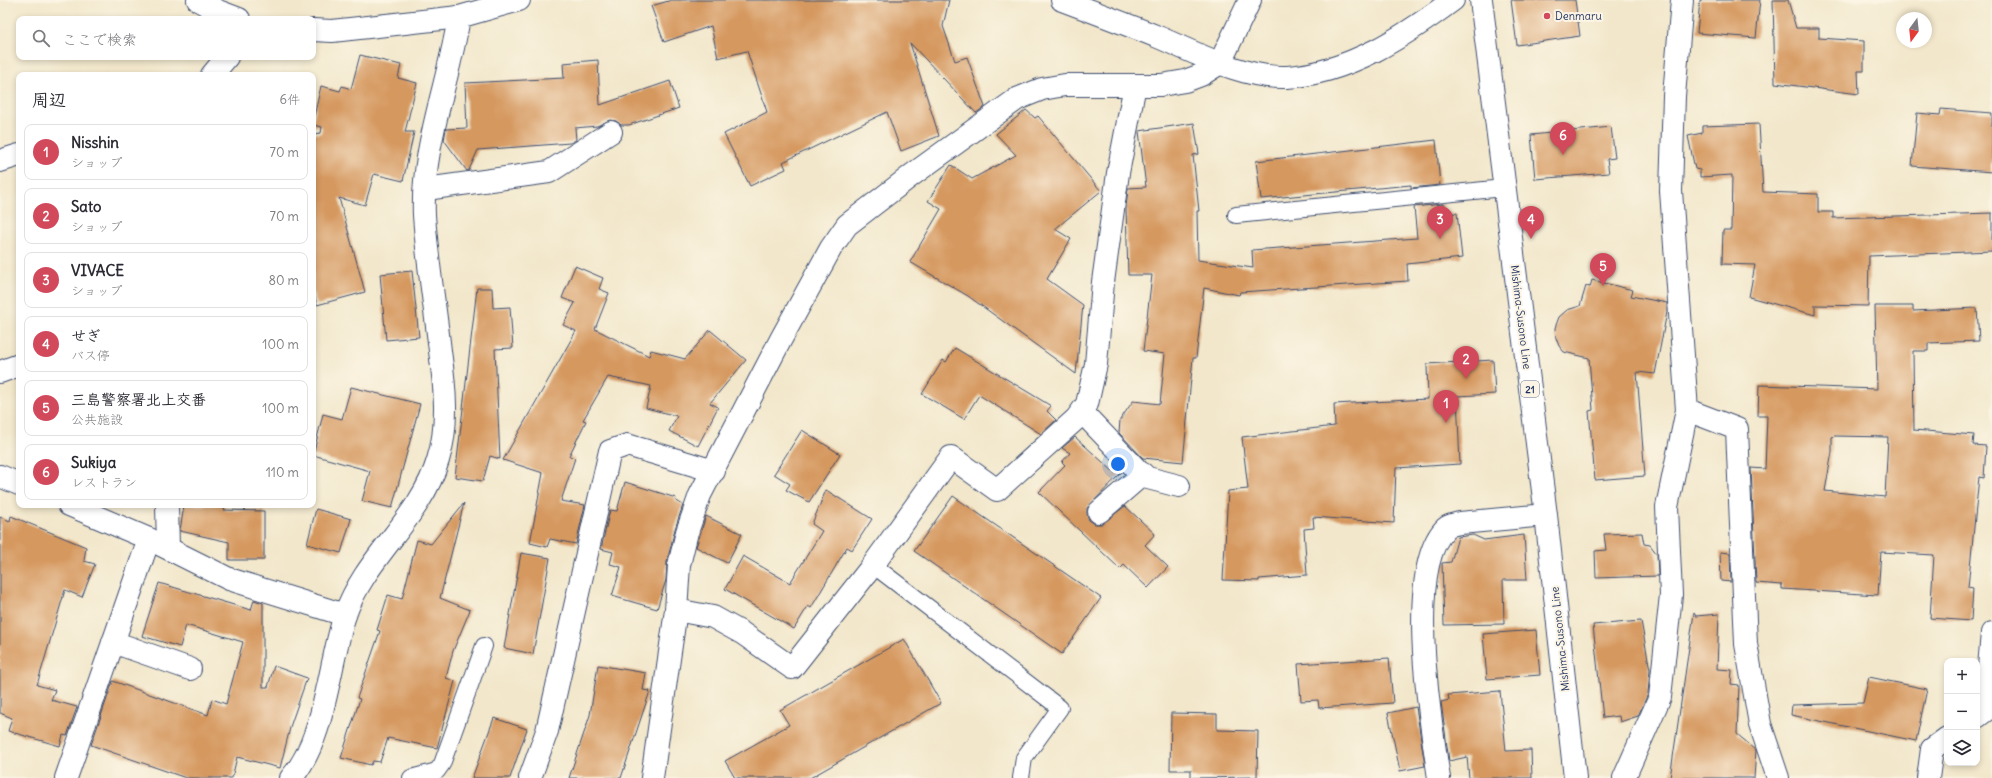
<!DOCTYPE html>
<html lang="ja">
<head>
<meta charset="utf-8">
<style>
  body { margin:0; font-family:Delius,"Klee One",sans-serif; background:#f7f7f7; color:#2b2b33 }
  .controls { position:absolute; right:12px; bottom:12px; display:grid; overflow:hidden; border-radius:8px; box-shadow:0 2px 6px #0003 }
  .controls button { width:36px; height:36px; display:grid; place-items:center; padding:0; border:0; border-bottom:1px solid #e1e1e2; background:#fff; color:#2b2b33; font:20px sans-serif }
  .compass { position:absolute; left:1896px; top:12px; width:36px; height:36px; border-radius:50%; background:#fff; box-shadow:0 2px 6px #0003; rotate:195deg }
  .you { position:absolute; left:1118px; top:464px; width:14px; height:14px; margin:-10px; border:3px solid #fff; border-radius:50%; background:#1a73e8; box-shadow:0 0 0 6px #1a73e833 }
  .badge { display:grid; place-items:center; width:26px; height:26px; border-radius:50%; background:#d1495b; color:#fff; font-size:13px; font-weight:700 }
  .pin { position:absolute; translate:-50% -33px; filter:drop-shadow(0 1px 2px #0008) }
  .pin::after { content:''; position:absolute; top:21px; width:14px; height:12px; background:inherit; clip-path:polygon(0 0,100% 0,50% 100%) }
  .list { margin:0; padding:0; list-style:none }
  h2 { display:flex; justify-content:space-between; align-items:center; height:52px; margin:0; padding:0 16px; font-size:17px }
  h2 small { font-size:13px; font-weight:400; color:#7c7c81 }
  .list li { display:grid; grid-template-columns:26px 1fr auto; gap:12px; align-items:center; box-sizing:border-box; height:56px; margin:0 8px 8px; padding:0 8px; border:1px solid #e1e1e2; border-radius:8px }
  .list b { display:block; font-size:15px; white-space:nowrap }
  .list p { margin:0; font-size:13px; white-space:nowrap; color:#7c7c81 }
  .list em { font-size:13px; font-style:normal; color:#7c7c81 }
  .icon { flex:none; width:22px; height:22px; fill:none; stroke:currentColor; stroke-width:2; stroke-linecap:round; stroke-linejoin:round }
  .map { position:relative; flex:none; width:1992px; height:778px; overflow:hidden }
  .search { position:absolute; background:#fff; box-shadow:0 2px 6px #0003; left:16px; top:16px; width:300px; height:44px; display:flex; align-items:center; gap:10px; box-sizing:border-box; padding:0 14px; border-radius:8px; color:#7c7c81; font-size:15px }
  .panel { position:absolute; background:#fff; box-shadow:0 2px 6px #0003; left:16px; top:72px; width:300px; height:436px; border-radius:8px }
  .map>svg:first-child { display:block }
  .building { fill:#d5985e; fill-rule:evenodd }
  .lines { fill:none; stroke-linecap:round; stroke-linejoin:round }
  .service-casing { stroke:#3b4b6e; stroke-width:18 }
  .minor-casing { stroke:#3b4b6e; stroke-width:24 }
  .primary-casing { stroke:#3b4b6e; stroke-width:24 }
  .service { stroke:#fff; stroke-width:16 }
  .minor { stroke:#fff; stroke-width:22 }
  .primary { stroke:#fff; stroke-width:22 }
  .poi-dot { fill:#d1495b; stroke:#fcf5e5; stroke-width:1.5 }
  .labels { text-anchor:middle; stroke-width:4; stroke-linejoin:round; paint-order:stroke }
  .shield { fill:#fcf5e5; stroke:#5e6a86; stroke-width:1 }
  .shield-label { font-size:10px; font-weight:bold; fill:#1b2f5e }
  .poi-label { font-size:11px; fill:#1b2f5e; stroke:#fcf5e5; text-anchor:start }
  .street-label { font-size:11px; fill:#1b2f5e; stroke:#fcf5e5 }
</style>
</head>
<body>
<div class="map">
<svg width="1992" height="778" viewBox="0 0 1992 778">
  <rect width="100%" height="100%" fill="#fcf5e5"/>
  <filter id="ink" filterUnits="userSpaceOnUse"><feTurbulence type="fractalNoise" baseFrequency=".025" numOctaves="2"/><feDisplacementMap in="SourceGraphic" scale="8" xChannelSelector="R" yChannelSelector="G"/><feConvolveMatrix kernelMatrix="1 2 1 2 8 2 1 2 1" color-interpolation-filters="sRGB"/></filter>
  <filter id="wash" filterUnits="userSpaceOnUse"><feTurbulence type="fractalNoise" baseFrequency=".012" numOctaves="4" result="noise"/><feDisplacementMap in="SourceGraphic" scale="16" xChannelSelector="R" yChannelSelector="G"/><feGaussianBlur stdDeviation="0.9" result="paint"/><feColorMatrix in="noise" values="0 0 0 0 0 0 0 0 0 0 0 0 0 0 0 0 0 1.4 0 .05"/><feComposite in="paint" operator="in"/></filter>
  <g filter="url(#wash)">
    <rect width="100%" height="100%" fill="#f2e7cb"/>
    <g id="blocks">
      <!-- building -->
      <g class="building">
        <path d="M672,0H949L943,26L955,61L967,57L985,107L976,113L910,43L939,136L901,151L887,112L783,162L786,169L750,186L724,134L767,112L747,51L718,58L711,26L664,42L651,6Z"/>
        <path d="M1511,0H1575L1580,36L1517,45Z"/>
        <path d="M1700,0H1760L1756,38L1697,33Z"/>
        <path d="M1773,0H1788L1796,28H1819V38L1864,41V71H1858L1859,94L1775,83Z"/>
        <path d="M360,55L401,65L398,78L417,83L405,132H414L403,181L374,174L365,205L339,198L365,292L317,305L313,291V134L321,133L322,127L313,125V121L321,86L340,91L342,86L351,89Z"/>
        <path d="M598,60L600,105L670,81L679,108L629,125H621L616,121L610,120L597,126L575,128L576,140L570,143L478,150L469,170L467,171L444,140L446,129L467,128L465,83L564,78L563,63Z"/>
        <path d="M1941,109L1992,113V172L1912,166L1917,113L1940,115Z"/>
        <path d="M1026,110L1035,118L1038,116L1101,191L1055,229L1071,239L1047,279L1083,305L1076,374L968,296L910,262L941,209L928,201L951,165L972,179L1016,155L996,134Z"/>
        <path d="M1194,123L1199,154L1193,155L1199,211H1197L1198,260L1253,268L1252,250L1417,238L1414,207L1443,204L1444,214L1457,213L1462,258L1407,264L1408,281L1240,292L1239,295L1204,288L1196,358H1193L1183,462L1143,458L1119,433L1120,420L1133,401L1160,404L1165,354L1143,351L1152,275H1128L1126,208L1128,188L1146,187L1139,131Z"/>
        <path d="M1759,124L1763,192L1818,194V212H1833V218L1992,213V251L1869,256L1868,306L1815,305V315L1749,297L1755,265L1722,264L1723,230H1731L1732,175L1700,177V170L1695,169L1688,136L1702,133V126Z"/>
        <path d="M1611,127L1615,158L1607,159L1609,173L1535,179L1531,135Z"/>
        <path d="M1436,140L1440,185L1411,188V185L1261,199L1256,161Z"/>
        <path d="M575,266L603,278L599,289L609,293L595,329L649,356L651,350L685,359L710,330L746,360L710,403L718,407L698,446L669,431L677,416L646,408L651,386L608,377L583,420L586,421L569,456L575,458L561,501L585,505L576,544L550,539L547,547L530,543L543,473L503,460L576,331L563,325L575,303L562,298Z"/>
        <path d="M412,271L419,337L386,340L380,274Z"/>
        <path d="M1592,280L1633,290L1631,296L1667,303V312L1655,374L1637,372L1645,476L1595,480L1589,411L1593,410L1589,358L1564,352L1559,346L1556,338L1555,328L1559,317L1567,310L1580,306L1586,286L1590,287Z"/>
        <path d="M477,288H492L493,308L510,307L513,348L495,349L500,459L490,456L483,481L455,477Z"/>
        <path d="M1875,306H1913V311L1977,308L1979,341L1928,343V351H1913L1914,430L1974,435L1973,445L1986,446L1984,478L1979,477L1968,587L1973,588L1971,621L1930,618L1934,555L1881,552L1878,595L1782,589V585L1756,583L1751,468L1765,469L1767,416H1758L1759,385L1877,389ZM1835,436L1888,437L1885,497L1825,491L1832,452V437Z"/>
        <path d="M955,348L1051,406L1047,411L1056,420L1041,434L979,395L964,419L922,394L943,360L946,362Z"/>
        <path d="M1493,360L1495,394L1457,396L1460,464L1396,468L1394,523L1313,517L1314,528L1304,529L1307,575L1259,579V581L1223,580L1228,491L1248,489L1242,437L1335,426L1334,404L1428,399L1427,364Z"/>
        <path d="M351,387L420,404L392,508L362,501L370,471L313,455L323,414L342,419Z"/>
        <path d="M802,430L840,454L809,502L786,490L790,484L774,474Z"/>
        <path d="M1075,437L1115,473L1116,466L1122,472L1087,508V514L1089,520L1095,524H1102L1125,506L1155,534L1145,545L1168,567L1148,588L1124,565L1120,569L1039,492L1065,465L1062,462L1070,453L1062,448Z"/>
        <path d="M625,482L676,498L675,500L683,505L675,529L667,562L666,580L657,609L612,596L621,567L610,564L613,552L601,549L610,510L617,511Z"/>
        <path d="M826,490L872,519L852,550L847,547L811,608L808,606L794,629L725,589L743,556L790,583L822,531L812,524Z"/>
        <path d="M953,496L1101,598L1062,654L914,551Z"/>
        <path d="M464,503L440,598L470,610L453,651L446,678L455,681L437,748L388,738L380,762L373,761L371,765L341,758L360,699L357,698L380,631L377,630L388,595L402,599L417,540L431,544Z"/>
        <path d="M184,505H225L224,510L264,511V560H229V542L180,531Z"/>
        <path d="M316,509L351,519L341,553L307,544Z"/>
        <path d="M11,516L86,547L84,561L95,564L82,597L65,590L37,685L55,690L51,700L77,707L67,736L63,735L60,746L8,731L12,718L0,713V517L10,521Z"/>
        <path d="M706,516L742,534L727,563L696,547Z"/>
        <path d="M1642,533L1644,544L1650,545L1657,554L1658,576L1596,578L1595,551L1606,550L1604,534Z"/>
        <path d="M1473,535L1484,540L1524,535L1527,580H1503L1504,624L1444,625L1442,563L1451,562L1458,537Z"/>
        <path d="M1720,552L1730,553L1731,582L1721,581Z"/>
        <path d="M521,553L550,558L533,654L504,648Z"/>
        <path d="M159,583L251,610L254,600L263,603V687H268L274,666L307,678L291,724L280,768L237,757L232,778H186L91,745L113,681L208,715L212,699L226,704L243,642L186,625L180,647L142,636Z"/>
        <path d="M1694,613L1696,616L1719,614L1717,669L1732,670L1731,684L1739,685L1737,734L1756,750L1754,778H1670Z"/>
        <path d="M1641,621L1650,670L1648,694L1638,716L1620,722L1619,716L1603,718L1593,625Z"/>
        <path d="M1536,630L1540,675L1487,679L1483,634Z"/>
        <path d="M904,639L941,703L810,778H735L725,761L789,725L780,710Z"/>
        <path d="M1389,658L1393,703L1319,708L1318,700L1301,701L1298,664Z"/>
        <path d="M598,665L646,673L643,690L650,691L621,778H569L590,715Z"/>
        <path d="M1869,677L1927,689L1916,741L1791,715L1792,705L1863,703Z"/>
        <path d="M1500,691L1506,751L1531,750L1532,778H1469L1467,757L1449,761L1441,702L1449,700L1448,695Z"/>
        <path d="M1416,707L1425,766L1400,771L1388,713Z"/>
        <path d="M1171,713L1217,714V730L1258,731L1257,777L1191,778V770H1170Z"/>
        <path d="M494,718L527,729L510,778H472Z"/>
      </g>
    </g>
  </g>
  <g filter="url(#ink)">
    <use href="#blocks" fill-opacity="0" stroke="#3b4b6e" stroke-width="1"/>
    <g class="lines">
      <!-- service casing -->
      <g class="service-casing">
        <g id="service">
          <path d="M1236,215L1504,188"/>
          <path d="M873,565L1060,708L1024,758L1021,778"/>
          <path d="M411,778L437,771L442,764L484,646"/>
        </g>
      </g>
      <!-- minor casing -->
      <g class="minor-casing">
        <g id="minor">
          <path d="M198,0L218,11L239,19"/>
          <path d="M1062,0C1094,12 1126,24 1158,37C1196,53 1245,79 1287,77C1349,73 1405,36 1453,0"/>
          <path d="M313,30L332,31L459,17L519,0"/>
          <path d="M212,75L227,57"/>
          <path d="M0,161L19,155"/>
          <path d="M426,189L549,172L611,132"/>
          <path d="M0,372L19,365"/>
          <path d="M1687,410L1737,429L1746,644L1760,724L1778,778"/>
          <path d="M1082,412L1144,477L1179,486"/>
          <path d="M0,476L19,484"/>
          <path d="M69,505L149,539L229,579L345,615"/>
          <path d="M167,505L168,548"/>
          <path d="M1099,512L1143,474"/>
          <path d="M676,610L713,617L742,633L792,668L873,565L951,457L997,490L1076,419L1087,404L1096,364L1103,282L1118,173L1135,85"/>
          <path d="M113,642L190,669"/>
          <path d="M1977,717L1985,711L1992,633"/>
          <path d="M66,778L149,539"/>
          <path d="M291,778C325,741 329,663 345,615C365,557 421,518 438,460C449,425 445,387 440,351C435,306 427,260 424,215C421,149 449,82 459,17"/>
          <path d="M530,778L547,731L610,451L627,445L714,471"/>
          <path d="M652,778L676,610L679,565L687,532L700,495L781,339L831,248L847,225L912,175L1017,99L1042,89L1065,85H1161L1185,81L1201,75L1220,63L1250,0"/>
          <path d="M1439,778C1431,724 1404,568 1446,528C1449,525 1456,524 1460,523L1546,515"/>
          <path d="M1624,778L1660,697L1671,595L1667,507L1687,410L1671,191L1674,96L1682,0"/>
          <path d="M1928,778L1932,749L1947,738"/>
        </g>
      </g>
      <!-- primary casing -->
      <g class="primary-casing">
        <path id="primary" d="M1481,0L1546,515L1575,778"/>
      </g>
      <!-- service -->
      <use href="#service" class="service"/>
      <!-- minor -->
      <use href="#minor" class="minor"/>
      <!-- primary -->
      <use href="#primary" class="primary"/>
    </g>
  </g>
  <!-- markers -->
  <circle class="poi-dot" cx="1547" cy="16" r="4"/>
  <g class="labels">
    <!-- shield labels -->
    <rect class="shield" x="1521" y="381" width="18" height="16" rx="3"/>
    <g class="shield-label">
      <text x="1530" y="393">21</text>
    </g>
    <!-- poi labels -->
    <g class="poi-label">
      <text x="1555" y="20">Denmaru</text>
    </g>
    <!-- street labels -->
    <g class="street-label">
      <text transform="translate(1521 317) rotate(83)" y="4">Mishima-Susono Line</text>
      <text transform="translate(1560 639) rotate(-96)" y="4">Mishima-Susono Line</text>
    </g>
  </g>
</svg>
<div class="controls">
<button>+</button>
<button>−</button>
<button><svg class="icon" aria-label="layers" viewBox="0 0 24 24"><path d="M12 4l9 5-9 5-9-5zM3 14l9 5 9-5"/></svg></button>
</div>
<svg class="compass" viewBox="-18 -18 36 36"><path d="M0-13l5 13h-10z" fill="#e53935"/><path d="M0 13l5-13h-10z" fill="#7c7c81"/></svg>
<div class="you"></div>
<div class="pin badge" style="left:1446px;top:423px">1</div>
<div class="pin badge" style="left:1466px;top:379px">2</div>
<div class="pin badge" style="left:1440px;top:239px">3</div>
<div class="pin badge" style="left:1531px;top:239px">4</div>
<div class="pin badge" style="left:1603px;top:286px">5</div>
<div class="pin badge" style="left:1563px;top:155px">6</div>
<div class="search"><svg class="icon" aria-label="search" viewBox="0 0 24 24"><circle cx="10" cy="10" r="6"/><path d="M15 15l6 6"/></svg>ここで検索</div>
<section class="panel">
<h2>周辺<small>6件</small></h2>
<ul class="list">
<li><span class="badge">1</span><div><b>Nisshin</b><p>ショップ</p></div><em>70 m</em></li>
<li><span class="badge">2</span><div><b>Sato</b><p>ショップ</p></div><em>70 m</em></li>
<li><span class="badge">3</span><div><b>VIVACE</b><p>ショップ</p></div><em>80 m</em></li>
<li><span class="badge">4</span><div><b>せぎ</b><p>バス停</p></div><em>100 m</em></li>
<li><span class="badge">5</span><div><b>三島警察署北上交番</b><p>公共施設</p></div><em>100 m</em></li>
<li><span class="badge">6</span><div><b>Sukiya</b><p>レストラン</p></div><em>110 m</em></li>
</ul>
</section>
</div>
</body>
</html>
